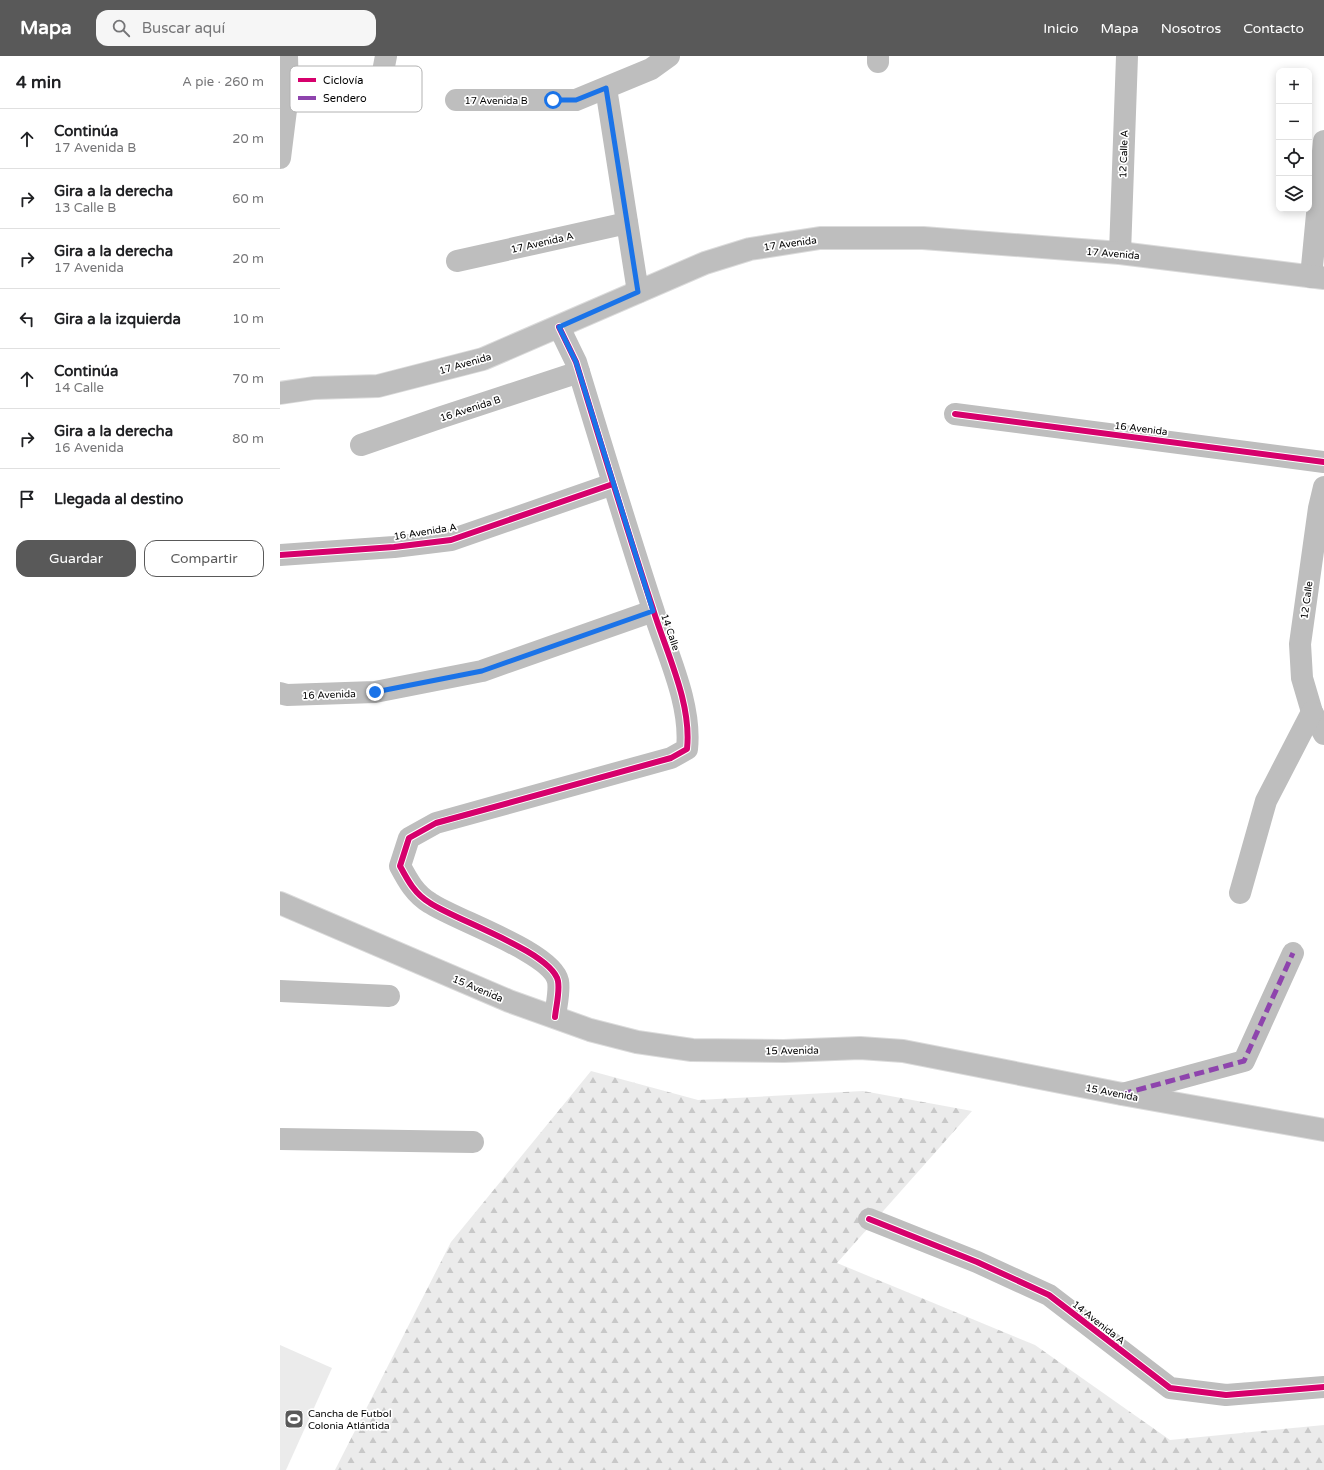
<!DOCTYPE html>
<html lang="es">
<head>
<meta charset="utf-8">
<style>
  body { margin:0; font-family:"Varela Round",sans-serif; background:#f6f6f6; color:#202124 }
  .controls { position:absolute; right:12px; top:12px; display:grid; overflow:hidden; border-radius:8px; box-shadow:0 2px 10px #0003 }
  .controls button { width:36px; height:36px; display:grid; place-items:center; padding:0; border:0; border-bottom:1px solid #e0e0e0; background:#fff; color:#202124; font:20px sans-serif }
  .stop { position:absolute; width:12px; height:12px; margin:-9px; border:3px solid #1a73e8; border-radius:50%; background:#fff }
  .stop.end { background:#1a73e8; border-color:#fff; box-shadow:0 1px 4px #0008 }
  .list { margin:0; padding:0; list-style:none }
  h2 { display:flex; justify-content:space-between; align-items:center; height:52px; margin:0; padding:0 16px; font-size:17px }
  h2 small { font-size:13px; font-weight:400; color:#757577 }
  .list li { display:grid; grid-template-columns:26px 1fr auto; gap:12px; align-items:center; box-sizing:border-box; height:60px; padding:0 16px; border-top:1px solid #e0e0e0 }
  .list b { display:block; font-size:15px; white-space:nowrap }
  .list p { margin:0; font-size:13px; white-space:nowrap; color:#757577 }
  .list em { font-size:13px; font-style:normal; color:#757577 }
  .actions { display:flex; gap:8px; padding:12px 16px }
  .actions a { flex:1; padding:9px 0; border:1px solid #595959; border-radius:12px; text-align:center; font-size:14px; color:#595959 }
  .actions .main { background:#595959; color:#fff }
  .icon { flex:none; width:22px; height:22px; fill:none; stroke:currentColor; stroke-width:2; stroke-linecap:round; stroke-linejoin:round }
  .map { position:relative; flex:none; width:1044px; height:1414px; overflow:hidden }
  header { display:flex; align-items:center; gap:24px; box-sizing:border-box; height:56px; padding:0 20px; background:#595959; color:#fff }
  header strong { font-size:19px }
  nav { display:flex; gap:22px; margin-inline-start:auto; font-size:14px }
  .search { width:280px; height:36px; background:#f6f6f6; display:flex; align-items:center; gap:10px; box-sizing:border-box; padding:0 14px; border-radius:12px; color:#757577; font-size:15px }
  main { display:flex }
  aside { flex:1; background:#fff }
  .map>svg:first-child { display:block }
  .green { fill:#ebebeb }
  .forest { fill:url(#forest-firs) }
  .lines { fill:none; stroke-linecap:round; stroke-linejoin:round }
  .major-casing { stroke:#dbdbdb; stroke-width:24 }
  .minor { stroke:#bebebe; stroke-width:22 }
  .major { stroke:#bebebe; stroke-width:22 }
  .quiet { stroke:#8e44ad; stroke-width:5; stroke-dasharray:10 5; stroke-linecap:butt }
  .cycleway-casing { stroke:#fff; stroke-width:8 }
  .cycleway { stroke:#d6006c; stroke-width:6 }
  .route { stroke:#1a73e8; stroke-width:5 }
  .labels { text-anchor:middle; stroke-width:3.5; stroke-linejoin:round; paint-order:stroke }
  .street-label { font-size:10px; fill:#000; stroke:#fff }
  .poi-label { font-size:10px; fill:#000; stroke:#fff; text-anchor:start }
  .key { fill:#fff; stroke:#b2b2b2; stroke-width:1 }
  .key-label { font-size:11px; fill:#000 }
</style>
</head>
<body>
<header>
<strong>Mapa</strong>
<div class="search"><svg class="icon" aria-label="search" viewBox="0 0 24 24"><circle cx="10" cy="10" r="6"/><path d="M15 15l6 6"/></svg>Buscar aquí</div>
<nav><a>Inicio</a><a>Mapa</a><a>Nosotros</a><a>Contacto</a></nav>
</header>
<main>
<aside>
<h2>4 min<small>A pie · 260 m</small></h2>
<ul class="list">
<li><svg class="icon" aria-label="ahead" viewBox="0 0 24 24"><path d="M12 20V5M6 11l6-6 6 6"/></svg><div><b>Continúa</b><p>17 Avenida B</p></div><em>20 m</em></li>
<li><svg class="icon" aria-label="right" viewBox="0 0 24 24"><path d="M7 20v-9h11M14 6l5 5-5 5"/></svg><div><b>Gira a la derecha</b><p>13 Calle B</p></div><em>60 m</em></li>
<li><svg class="icon" aria-label="right" viewBox="0 0 24 24"><path d="M7 20v-9h11M14 6l5 5-5 5"/></svg><div><b>Gira a la derecha</b><p>17 Avenida</p></div><em>20 m</em></li>
<li><svg class="icon" aria-label="left" viewBox="0 0 24 24"><path d="M17 20v-9H6M10 6l-5 5 5 5"/></svg><div><b>Gira a la izquierda</b></div><em>10 m</em></li>
<li><svg class="icon" aria-label="ahead" viewBox="0 0 24 24"><path d="M12 20V5M6 11l6-6 6 6"/></svg><div><b>Continúa</b><p>14 Calle</p></div><em>70 m</em></li>
<li><svg class="icon" aria-label="right" viewBox="0 0 24 24"><path d="M7 20v-9h11M14 6l5 5-5 5"/></svg><div><b>Gira a la derecha</b><p>16 Avenida</p></div><em>80 m</em></li>
<li><svg class="icon" aria-label="arrive" viewBox="0 0 24 24"><path d="M6 21V4h12l-3 4 3 4H6"/></svg><div><b>Llegada al destino</b></div></li>
</ul>
<div class="actions"><a class="main">Guardar</a><a>Compartir</a></div>
</aside>
<div class="map">
<svg width="1044" height="1414" viewBox="0 0 1044 1414">
  <defs>
    <pattern id="forest-firs" width="22" height="20" patternUnits="userSpaceOnUse"><rect width="22" height="20" fill="#ebebeb"/><path d="M5 1l3.5 6h-7zM16 11l3.5 6h-7z" fill="#c8c8c8"/></pattern>
  </defs>
  <rect width="100%" height="100%" fill="#fff"/>
  <!-- green -->
  <path class="green" d="M0,1289L52,1312L6,1414H0Z"/>
  <!-- forest -->
  <path class="forest" d="M311,1015L418,1044L583,1035L692,1055L557,1207L755,1289L890,1384L1044,1369V1414H55L171,1186Z"/>
  <g class="lines">
    <!-- major casing -->
    <g class="major-casing">
      <g id="major">
        <path d="M0,337L34,332L98,330L203,303L425,207L470,193L540,182H643L840,197L1044,222"/>
        <path d="M0,847L229,945L310,974L357,986L412,994L504,995L580,992L623,995L842,1038L1044,1074"/>
      </g>
    </g>
    <!-- minor -->
    <g class="minor">
      <path d="M598,0V6"/>
      <path d="M326,32L358,236"/>
      <path d="M8,38L94,33L101,26L106,0"/>
      <path d="M176,44H296L371,13L389,0"/>
      <path d="M0,102L8,38L7,0"/>
      <path d="M840,197L847,0"/>
      <path d="M177,205L347,167"/>
      <path d="M1031,221L1044,85"/>
      <path d="M675,358L1044,406"/>
      <path d="M81,389L162,361L299,316"/>
      <path d="M1044,431L1039,452L1020,588L1022,622L1032,656L1044,678"/>
      <path d="M0,499L114,491L171,484L333,428"/>
      <path d="M0,637L7,639L95,636L202,615L373,555"/>
      <path d="M960,837L986,745L1032,656"/>
      <path d="M0,935L109,940"/>
      <path d="M275,961C276,950 280,936 278,925C272,896 175,864 150,847C135,838 128,825 120,810L129,782L156,767L391,702L407,693C412,647 386,596 373,553C346,471 321,388 296,306L279,271"/>
      <path d="M842,1038L964,1005L1013,897"/>
      <path d="M0,1083L193,1086"/>
      <path d="M589,1163L697,1206L769,1239L890,1332L946,1339L1044,1331"/>
    </g>
    <!-- major -->
    <use href="#major" class="major"/>
    <!-- quiet -->
    <path class="quiet" d="M842,1038L964,1005L1013,897"/>
    <!-- cycleway casing -->
    <g class="cycleway-casing">
      <g id="cycleway">
        <path d="M675,358L1044,406"/>
        <path d="M0,499L114,491L171,484L333,428"/>
        <path d="M275,961C276,950 280,936 278,925C272,896 175,864 150,847C135,838 128,825 120,810L129,782L156,767L391,702L407,693C412,647 386,596 373,553C346,471 321,388 296,306L279,271"/>
        <path d="M589,1163L697,1206L769,1239L890,1332L946,1339L1044,1331"/>
      </g>
    </g>
    <!-- cycleway -->
    <use href="#cycleway" class="cycleway"/>
  </g>
  <g class="lines">
    <!-- route -->
    <path class="route" d="M95,636L202,615L373,555L296,306L279,271L358,236L326,32L296,44H273"/>
  </g>
  <!-- icons -->
  <defs>
    <g id="stadium-square" transform="scale(1)"><rect x="-9" y="-9" width="18" height="18" rx="4" fill="#595959" stroke="#fff"/><path d="M0-5a6.5 5 0 1 0 0 10a6.5 5 0 1 0 0-10ZM-3.5-1.8h7v3.6h-7Z" fill="#fff"/></g>
  </defs>
  <g fill-rule="evenodd">
    <use href="#stadium-square" x="14" y="1363"/>
  </g>
  <g class="labels">
    <!-- street labels -->
    <g class="street-label">
      <text x="216" y="48">17 Avenida B</text>
      <text transform="translate(843 98) rotate(-88)" y="4">12 Calle A</text>
      <text transform="translate(262 186) rotate(-13)" y="4">17 Avenida A</text>
      <text transform="translate(510 187) rotate(-8)" y="4">17 Avenida</text>
      <text transform="translate(833 197) rotate(5)" y="4">17 Avenida</text>
      <text transform="translate(185 307) rotate(-16)" y="4">17 Avenida</text>
      <text transform="translate(190 352) rotate(-18)" y="4">16 Avenida B</text>
      <text transform="translate(861 372) rotate(7)" y="4">16 Avenida</text>
      <text transform="translate(145 475) rotate(-9)" y="4">16 Avenida A</text>
      <text transform="translate(1026 544) rotate(-82)" y="4">12 Calle</text>
      <text transform="translate(391 576) rotate(71)" y="4">14 Calle</text>
      <text transform="translate(49 638) rotate(-2)" y="4">16 Avenida</text>
      <text transform="translate(198 932) rotate(23)" y="4">15 Avenida</text>
      <text transform="translate(512 994) rotate(-1)" y="4">15 Avenida</text>
      <text transform="translate(832 1036) rotate(11)" y="4">15 Avenida</text>
      <text transform="translate(819 1266) rotate(38)" y="4">14 Avenida A</text>
    </g>
    <!-- poi labels -->
    <g class="poi-label">
      <text x="28" y="1361">Cancha de Futbol<tspan x="28" dy="12">Colonia Atlántida</tspan></text>
    </g>
  </g>
  <!-- legend -->
  <rect x="10" y="10" width="132" height="46" rx="6" class="key"/>
  <rect x="18" y="22" width="18" height="4" fill="#d6006c"/>
  <rect x="18" y="40" width="18" height="4" fill="#8e44ad"/>
  <g class="key-label">
    <text x="43" y="28">Ciclovía</text>
    <text x="43" y="46">Sendero</text>
  </g>
</svg>
<div class="controls">
<button>+</button>
<button>−</button>
<button><svg class="icon" aria-label="locate" viewBox="0 0 24 24"><circle cx="12" cy="12" r="6"/><path d="M12 2v4M12 18v4M2 12h4M18 12h4"/></svg></button>
<button><svg class="icon" aria-label="layers" viewBox="0 0 24 24"><path d="M12 4l9 5-9 5-9-5zM3 14l9 5 9-5"/></svg></button>
</div>
<div class="stop" style="left:273px;top:44px"></div>
<div class="stop end" style="left:95px;top:636px"></div>
</div>
</main>
</body>
</html>
